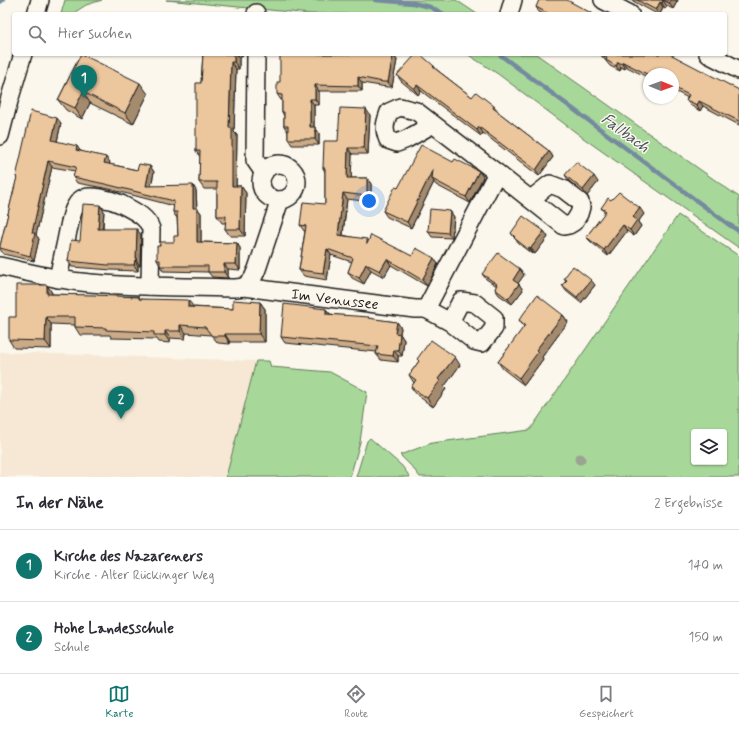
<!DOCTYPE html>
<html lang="de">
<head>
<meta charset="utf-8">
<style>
  body { margin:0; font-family:Mynerve,sans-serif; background:#f7f7f7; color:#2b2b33 }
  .controls { position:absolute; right:12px; bottom:12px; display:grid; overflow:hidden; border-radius:4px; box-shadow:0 1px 3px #0004 }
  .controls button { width:36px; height:36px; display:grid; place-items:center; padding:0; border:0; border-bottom:1px solid #e1e1e2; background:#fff; color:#2b2b33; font:20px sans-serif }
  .compass { position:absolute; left:643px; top:68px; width:36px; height:36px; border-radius:50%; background:#fff; box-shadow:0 1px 3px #0004; rotate:91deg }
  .you { position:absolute; left:369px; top:201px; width:14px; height:14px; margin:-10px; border:3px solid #fff; border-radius:50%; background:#1a73e8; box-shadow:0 0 0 6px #1a73e833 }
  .badge { display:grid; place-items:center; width:26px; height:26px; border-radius:50%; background:#0f766e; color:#fff; font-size:13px; font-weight:700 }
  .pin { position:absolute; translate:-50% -33px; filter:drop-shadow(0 1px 2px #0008) }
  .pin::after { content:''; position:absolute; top:21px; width:14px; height:12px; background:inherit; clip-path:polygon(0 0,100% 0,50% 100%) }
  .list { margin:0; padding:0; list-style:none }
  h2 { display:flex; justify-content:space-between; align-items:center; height:52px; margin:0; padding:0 16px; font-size:17px }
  h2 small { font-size:13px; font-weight:400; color:#7c7c81 }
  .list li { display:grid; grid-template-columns:26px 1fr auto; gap:12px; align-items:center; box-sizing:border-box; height:72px; padding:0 16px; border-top:1px solid #e1e1e2 }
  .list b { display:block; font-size:15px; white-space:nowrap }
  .list p { margin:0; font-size:13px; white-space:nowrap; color:#7c7c81 }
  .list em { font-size:13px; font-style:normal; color:#7c7c81 }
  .icon { flex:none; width:22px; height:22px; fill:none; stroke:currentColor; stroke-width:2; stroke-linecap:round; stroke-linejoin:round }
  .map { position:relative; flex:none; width:739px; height:477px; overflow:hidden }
  .search { position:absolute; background:#fff; box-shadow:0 1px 3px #0004; left:12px; right:12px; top:12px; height:44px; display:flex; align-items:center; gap:10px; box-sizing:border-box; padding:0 14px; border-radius:4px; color:#7c7c81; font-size:15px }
  .sheet { height:196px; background:#fff }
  nav { display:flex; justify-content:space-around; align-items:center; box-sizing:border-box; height:56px; border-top:1px solid #e1e1e2; background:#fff; font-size:11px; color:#7c7c81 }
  nav a { display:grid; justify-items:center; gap:2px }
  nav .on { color:#0f766e }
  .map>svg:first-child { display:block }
  .built { fill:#f6e8d4 }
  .green { fill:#a7d899; stroke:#627a5a; fill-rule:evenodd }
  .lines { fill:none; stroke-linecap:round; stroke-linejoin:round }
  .stream { stroke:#748a9f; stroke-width:4.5 }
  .minor-casing { stroke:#1c1c1c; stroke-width:20 }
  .minor { stroke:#fbf7ec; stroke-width:17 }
  .tree { fill:#9ba392 }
  .wall { fill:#cbaa87; stroke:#1c1c1c }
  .shaded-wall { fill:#a58b6e; stroke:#1c1c1c }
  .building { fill:#ecc69d; stroke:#1c1c1c }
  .labels { text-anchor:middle; stroke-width:3; stroke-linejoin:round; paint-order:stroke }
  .street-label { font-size:15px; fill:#1c1c1c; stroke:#fbf7ec }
  .water-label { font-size:16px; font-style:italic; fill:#48535e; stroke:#fbf7ec }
</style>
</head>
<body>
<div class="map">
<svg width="739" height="477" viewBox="0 0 739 477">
  <rect width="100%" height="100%" fill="#fbf7ec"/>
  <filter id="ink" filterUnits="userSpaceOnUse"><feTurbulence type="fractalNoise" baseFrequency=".025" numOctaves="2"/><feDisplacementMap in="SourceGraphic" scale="8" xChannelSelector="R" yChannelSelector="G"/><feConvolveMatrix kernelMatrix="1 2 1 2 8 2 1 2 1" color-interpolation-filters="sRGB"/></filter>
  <g filter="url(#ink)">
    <!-- built -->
    <path class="built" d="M0,352L256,361L226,477H0Z"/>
    <!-- green -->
    <g class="green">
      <path d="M65,0H102L86,5L72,14H61Z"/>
      <path d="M166,0H456L477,14H311Z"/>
      <path d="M467,54H536L739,197V248L586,140L498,74Z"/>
      <path d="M678,215L739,256V477H420L412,467L400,455L432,443L530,430ZM694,432H724V462H694Z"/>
      <path d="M256,361H269L271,367L330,372L367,392L360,442L350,477H226Z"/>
      <path d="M370,438L402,466L410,477H356L367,441Z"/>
    </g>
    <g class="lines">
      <!-- stream -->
      <g class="stream">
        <path d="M375,0L413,3L430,7L444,14"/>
        <path d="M0,2L3,0"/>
        <path d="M499,54L728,224L739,231"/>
      </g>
      <!-- minor casing -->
      <g class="minor-casing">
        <g id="minor">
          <path d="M603,0L630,14"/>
          <path d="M36,14L40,0"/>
          <path d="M256,14V13"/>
          <path d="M509,14L513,0"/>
          <path d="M256,54L255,160L264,173"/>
          <path d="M708,54L739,70"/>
          <path d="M433,124L407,139L397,143L388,140C383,128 385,124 389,112L400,107L416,111L497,173"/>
          <path d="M0,136L9,101L23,54"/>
          <circle cx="279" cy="182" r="18"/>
          <path d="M0,266C27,272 54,279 81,282C132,288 185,286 236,288L244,287L415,309H426L497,173L564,226L569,225L574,222L579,214L581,207L580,202L563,189L550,184L531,199"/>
          <path d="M58,279C61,263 65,247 68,231C70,223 71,214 75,207C76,205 78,202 80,200C88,193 112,200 121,204C132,210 147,216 151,229L150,286"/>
          <path d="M244,287L252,280L257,269L280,200"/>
          <path d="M426,309L450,322L474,341L482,343L494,328V318L475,303L461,301L450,322"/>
        </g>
      </g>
      <!-- minor -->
      <use href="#minor" class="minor"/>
    </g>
    <!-- trees -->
    <circle class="tree" cx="580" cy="459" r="5.5"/>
    <!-- wall -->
    <g class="wall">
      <path d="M631,0H678L673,9L667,6L665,9L663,8L660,14H657Z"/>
      <path d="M536,7L593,14H543L539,12Z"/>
      <path d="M81,54L148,94L133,124L90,103L82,119L66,110L58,100Z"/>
      <path d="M203,54H243L242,57H239V69H236L234,132L237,135L236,186H241L246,193L245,236H230L225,229L226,223H222L217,216V189H204L199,182L200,157L196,151L201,83Z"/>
      <path d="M600,54L739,90V125L703,106L700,111L690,105L686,100L688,98L673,90V74H649V78L627,67L625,69L621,67L620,71L610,66Z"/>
      <path d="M393,55L397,60L392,87H387L362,83V91H319V105H314V127L319,133V145H292L288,139V132L284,126V116L282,112V100H281L277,94Z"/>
      <path d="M434,66L437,70L472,97L498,111V112L549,151L553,157L539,176L483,133L481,136L421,91L418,95L401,81L397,75Z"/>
      <path d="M370,115L368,154H352L351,178H367L371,184V202L347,199L343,235L368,241L412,256L438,264L427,286L391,265L384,277L371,270L364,284L352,278L348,272L352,262L331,255L327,280L304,276L299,270L305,231H304L300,225L325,204V172L323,168L338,141Z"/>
      <path d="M61,123L57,142L110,162L109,164L137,170L150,166L154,172L151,186L196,190L197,208L201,213V242L237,243L240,248V270L228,269V278L212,277L208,272L163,271L157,260L160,246L174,242L178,236L177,217H176L173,212L174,206L109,189L77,183L73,177L75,171L52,167L36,235L39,239L34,261L3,254L0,249V246L17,178L16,177Z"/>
      <path d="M453,162L479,171L483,177L470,203L436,185L434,182L411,228L387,217L383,211L398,188Z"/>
      <path d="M565,175L598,182L587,196L569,181Z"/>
      <path d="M611,200L644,214L638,222L641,226L634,236L627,231L608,256L591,242L586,237L605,213L601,208Z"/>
      <path d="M100,205L104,211L103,229L141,235L140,266H138V271L112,270L72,267L68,261L80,241Z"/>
      <path d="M450,211L454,217L452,238L432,237L428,231Z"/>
      <path d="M544,231L548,237L535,254L533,253L532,254L519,244L511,233Z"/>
      <path d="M520,269L524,275L518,283L523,290L512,304L499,295L495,289L497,286L486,279L482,274Z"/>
      <path d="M564,278L595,285L581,303L566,291L562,285L566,281Z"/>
      <path d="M47,285L52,293V294L139,297L141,299L193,307L233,309L260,302L265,309V342H230V344L218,343L211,335L186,333L185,339L170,338V343L159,342L157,339L111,338L110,335H80L75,327V325L51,324V349L14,348L9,340L16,317Z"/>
      <path d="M326,309L330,314L397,322L401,328L400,334L404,340L402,356H398V362L381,360L376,354L377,352L285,343L281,337Z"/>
      <path d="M563,315L568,322L542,357L543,359L524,385L503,369L498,362L524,327L519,320Z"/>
      <path d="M417,359L460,365L444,387L446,389L433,407L417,395L411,387L414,383L409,375L419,361Z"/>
    </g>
    <!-- shaded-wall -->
    <g class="shaded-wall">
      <path d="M663,0L667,6L665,9L662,3Z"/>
      <path d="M671,0H678L673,9L669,3Z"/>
      <path d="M660,2L663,8L660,14H658L656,10Z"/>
      <path d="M234,54H237L239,57V69L234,62Z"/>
      <path d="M393,55L397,60L392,87L388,82Z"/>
      <path d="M231,62L236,69L234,132L237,135L236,193L232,186L229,128Z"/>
      <path d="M618,62L621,67L620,71L616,66Z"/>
      <path d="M623,62L627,67L625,69L622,64Z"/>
      <path d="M358,77L362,83V91L358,86Z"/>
      <path d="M140,83L148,94L133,124L125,113Z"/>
      <path d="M315,85L319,91V105L315,99Z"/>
      <path d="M417,85L421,91L418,95L414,89Z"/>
      <path d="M83,92L90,103L82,119L75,108Z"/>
      <path d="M310,99L314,105V132L310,127Z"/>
      <path d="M699,101L703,106L700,111L697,105Z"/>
      <path d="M494,106L498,111L496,114L493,108Z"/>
      <path d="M366,109L370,115L368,154L364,148Z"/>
      <path d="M57,118L61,123L56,146L52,140Z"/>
      <path d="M315,127L319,133V145L315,139Z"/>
      <path d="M479,127L483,133L481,136L477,130Z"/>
      <path d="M77,146L81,152L76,150Z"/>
      <path d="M348,148L352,154L351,184L347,178Z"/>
      <path d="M549,151L553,157L539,176L536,170Z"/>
      <path d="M106,157L110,162L108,169L104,163Z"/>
      <path d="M48,161L52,167L36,235L39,239L34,261L30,256L32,233Z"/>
      <path d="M150,166L154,172L150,191L146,186Z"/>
      <path d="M433,169L432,179L434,182L411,228L407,222Z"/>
      <path d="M479,171L483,177L470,203L466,197Z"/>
      <path d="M594,176L598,182L587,196L583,190Z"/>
      <path d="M367,178L371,184V202L367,196Z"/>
      <path d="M193,185L196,190L197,213L193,208Z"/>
      <path d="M241,186L246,193L245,236L240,229Z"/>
      <path d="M343,193L347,199L342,241L338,235Z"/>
      <path d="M100,205L104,211L102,234L98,229Z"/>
      <path d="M197,208L201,213V247L197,242Z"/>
      <path d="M640,208L644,214L638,222L641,226L634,236L630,230L633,217Z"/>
      <path d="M450,211L454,217L452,238L448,233Z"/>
      <path d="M623,225L627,231L608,256L604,250Z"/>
      <path d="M137,229L141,235L140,266L136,260Z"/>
      <path d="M544,231L548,237L535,254L531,248Z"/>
      <path d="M237,243L240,248V270L236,264Z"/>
      <path d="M529,247L533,253L532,254L528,249Z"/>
      <path d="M327,249L331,255L327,280L323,273Z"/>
      <path d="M434,258L438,264L427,286L422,280Z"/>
      <path d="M387,259L391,265L384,277L380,271Z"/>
      <path d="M135,260L138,266V271L134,265Z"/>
      <path d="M224,264L228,269V278L224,272Z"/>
      <path d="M366,264L371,270L364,284L359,278Z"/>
      <path d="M520,269L524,275L517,285L513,280Z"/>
      <path d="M591,280L595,285L581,303L577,297Z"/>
      <path d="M519,284L523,290L512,304L508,299Z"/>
      <path d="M47,285L52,293V302L47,294Z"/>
      <path d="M188,300L194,307H188Z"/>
      <path d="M260,302L265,309V342L259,334Z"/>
      <path d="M326,309L331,315L326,314Z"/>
      <path d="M563,315L568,322L542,357L543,359L524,385L519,378L536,350Z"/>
      <path d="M46,317L51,324V349L45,341Z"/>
      <path d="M397,322L401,328L399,339L395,333Z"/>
      <path d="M180,325L186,333L185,339L180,331Z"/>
      <path d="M165,331L170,338V343L165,335Z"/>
      <path d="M225,334L230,342V344L225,336Z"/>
      <path d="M400,334L404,340L402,356L398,350Z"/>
      <path d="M394,350L398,356V362L393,356Z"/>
      <path d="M455,357L460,365L444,387L446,389L433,407L427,398L438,379Z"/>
    </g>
    <!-- building -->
    <g class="building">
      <path d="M539,0H567L593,14H549L536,7Z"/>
      <path d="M637,0H671L669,3L663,0L662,3L660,2L656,10Z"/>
      <path d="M81,54L140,83L125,113L83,92L75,108L58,100Z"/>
      <path d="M203,54H234V62H231L229,128H232V186H241L240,229H225L226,216H217V182H199L200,151H196V83H201Z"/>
      <path d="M280,54H390L393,55L388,82H383L358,77V86L315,85V99H310V127H315V139H288V126H284V112H282V95L277,94V82H280Z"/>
      <path d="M416,54H420L434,66L433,67L472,97L476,92L494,106L493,108L549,151L536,170L479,127L477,130L417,85L414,89L397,75Z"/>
      <path d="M600,54H670L739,90V121L699,101L697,105L686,100L689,95L673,87V74H649V75L623,62L622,64L618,62L616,66L606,60L607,58Z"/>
      <path d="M340,108L366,109L364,148H348L347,178H367V196L343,193L338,235L367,239V244L371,235L412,256L416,248L434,258L422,280L387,259L380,271L366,264L359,278L348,272L353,258L327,249L323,273L299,270L306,226L300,225L303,202L325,204V168H323L324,141H338Z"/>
      <path d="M31,111L57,118L52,140L77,146L76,150L106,157L104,163L137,170L139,164L150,166L146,186L193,185V208H197V242L237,243L236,264H224V272H208V266H160V260H157V246H160V242H174V236H178L177,212H173L174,201L105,184L73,177L76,167L48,161L32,233H35L30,256L0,248V246L17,177H16Z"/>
      <path d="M421,145L453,162L455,159L479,171L466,197L432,179L433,169L407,222L383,211L395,187L398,188Z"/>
      <path d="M576,162L594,176L583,190L565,175Z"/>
      <path d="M619,192L640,208L633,217L637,220L630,230L623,225L604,250L586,237L606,211L601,208L608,198L611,200Z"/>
      <path d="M83,204L100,205L98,229H137L136,260H135L134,265H108L68,261L71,240L80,241Z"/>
      <path d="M430,209L450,211L448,233L428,231Z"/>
      <path d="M523,216L544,231L531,248L529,247L528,249L514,238L515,237L511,233Z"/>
      <path d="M498,253L520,269L513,280L519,284L508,299L495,289L497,284L482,274Z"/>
      <path d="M573,266L591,280L577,297L562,285L567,280L564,278Z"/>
      <path d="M16,285H47V294L94,295L139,297V299L188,300V307L233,309V300L260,302L259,334H225V336H212L205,327L180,325V331H165V335H154V332L106,330V328L75,327V317H46L45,341L9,340V317H16Z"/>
      <path d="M537,295L563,315L536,350L538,352L519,378L498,362L525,325L519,320Z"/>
      <path d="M284,304L326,309V314L369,317L368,318L397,322L395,333L400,334L398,350H394L393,356L376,354L378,346L281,337Z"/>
      <path d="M431,340L455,357L438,379L440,381L427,398L411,387L416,380L409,375L419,361L417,359Z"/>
    </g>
  </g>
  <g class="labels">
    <!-- street labels -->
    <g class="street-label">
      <text transform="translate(335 299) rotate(7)" y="5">Im Venussee</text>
    </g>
    <!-- water labels -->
    <g class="water-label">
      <text transform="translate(626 132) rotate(36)" y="6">Fallbach</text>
    </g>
  </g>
</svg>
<div class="controls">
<button><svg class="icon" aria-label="layers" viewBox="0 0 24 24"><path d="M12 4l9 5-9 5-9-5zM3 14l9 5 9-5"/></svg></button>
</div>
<svg class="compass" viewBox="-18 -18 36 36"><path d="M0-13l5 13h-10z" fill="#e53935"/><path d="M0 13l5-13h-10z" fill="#7c7c81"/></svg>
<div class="you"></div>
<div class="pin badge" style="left:84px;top:98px">1</div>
<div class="pin badge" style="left:121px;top:419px">2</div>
<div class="search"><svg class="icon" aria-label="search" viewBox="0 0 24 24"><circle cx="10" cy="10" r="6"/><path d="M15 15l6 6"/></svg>Hier suchen</div>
</div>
<section class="sheet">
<h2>In der Nähe<small>2 Ergebnisse</small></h2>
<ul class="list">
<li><span class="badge">1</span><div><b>Kirche des Nazareners</b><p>Kirche · Alter Rückinger Weg</p></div><em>140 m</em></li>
<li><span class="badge">2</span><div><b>Hohe Landesschule</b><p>Schule</p></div><em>150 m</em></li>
</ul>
</section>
<nav>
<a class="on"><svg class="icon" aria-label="map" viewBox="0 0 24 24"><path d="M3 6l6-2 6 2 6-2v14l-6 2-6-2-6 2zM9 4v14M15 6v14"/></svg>Karte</a>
<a><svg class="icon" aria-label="directions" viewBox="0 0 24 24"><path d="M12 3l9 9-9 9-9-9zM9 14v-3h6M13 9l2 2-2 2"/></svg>Route</a>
<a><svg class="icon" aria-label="saved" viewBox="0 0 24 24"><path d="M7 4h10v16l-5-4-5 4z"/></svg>Gespeichert</a>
</nav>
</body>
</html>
